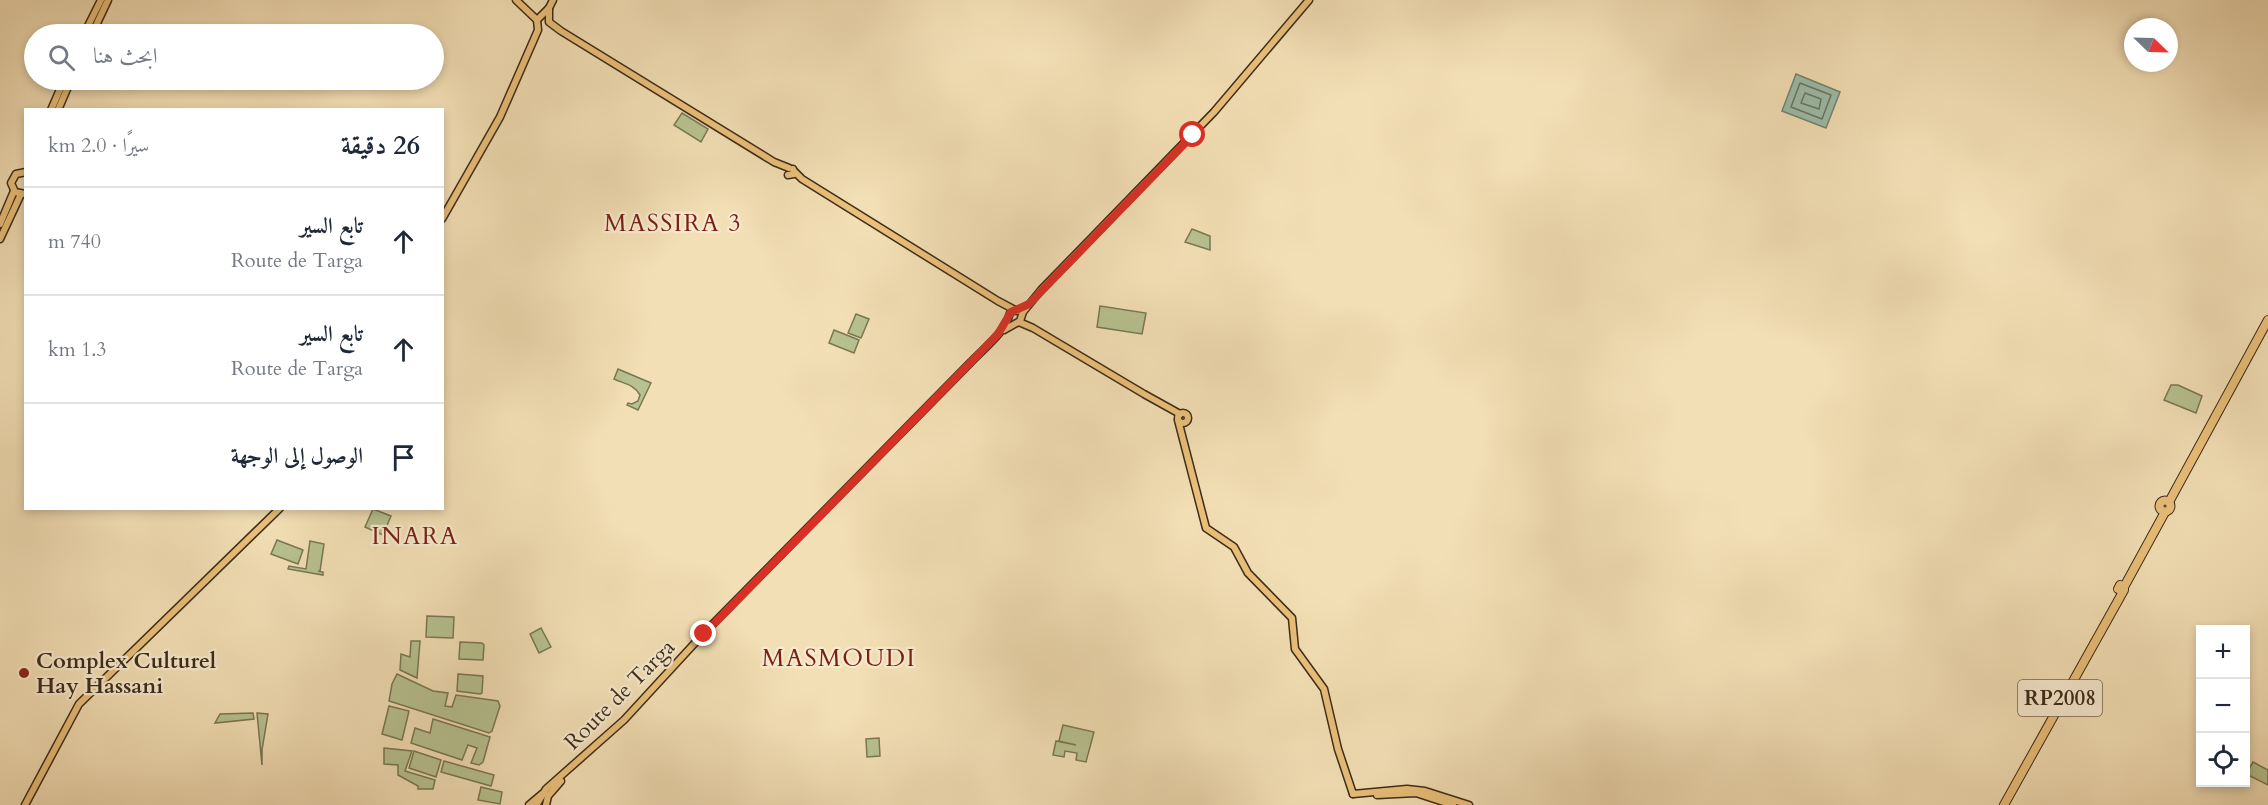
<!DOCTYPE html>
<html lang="ar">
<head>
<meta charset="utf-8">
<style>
  body { margin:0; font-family:Cardo,Amiri,serif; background:#f6f6f7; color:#1f2937; direction:rtl }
  .controls { position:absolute; right:18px; bottom:18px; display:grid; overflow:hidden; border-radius:0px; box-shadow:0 3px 9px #0003 }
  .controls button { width:54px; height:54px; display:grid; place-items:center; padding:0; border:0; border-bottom:2px solid #e0e1e3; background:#fff; color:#1f2937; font:30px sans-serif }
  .compass { position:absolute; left:2124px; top:18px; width:54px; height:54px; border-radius:50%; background:#fff; box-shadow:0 3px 9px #0003; rotate:113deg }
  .stop { position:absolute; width:18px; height:18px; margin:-14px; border:4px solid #d93025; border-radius:50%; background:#fff }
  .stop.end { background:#d93025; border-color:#fff; box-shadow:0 2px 6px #0008 }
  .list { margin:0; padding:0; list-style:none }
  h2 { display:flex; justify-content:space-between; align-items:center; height:78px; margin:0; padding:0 24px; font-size:26px }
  h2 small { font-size:20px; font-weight:400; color:#747a83 }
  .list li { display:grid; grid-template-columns:39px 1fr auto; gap:18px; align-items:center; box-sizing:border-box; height:108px; padding:0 24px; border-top:2px solid #e0e1e3 }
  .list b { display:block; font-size:22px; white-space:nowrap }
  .list p { margin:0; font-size:20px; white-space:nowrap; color:#747a83 }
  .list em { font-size:20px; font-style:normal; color:#747a83 }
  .icon { flex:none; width:33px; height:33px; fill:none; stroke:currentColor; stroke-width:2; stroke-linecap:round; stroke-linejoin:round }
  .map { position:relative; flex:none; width:2268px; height:805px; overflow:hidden; direction:ltr }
  .search { position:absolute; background:#fff; box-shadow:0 3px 9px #0003; left:24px; top:24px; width:420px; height:66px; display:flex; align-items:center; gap:15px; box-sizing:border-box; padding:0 21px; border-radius:33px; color:#747a83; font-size:22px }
  .panel { position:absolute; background:#fff; box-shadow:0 3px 9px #0003; left:24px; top:108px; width:420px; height:402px; border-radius:0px; direction:rtl }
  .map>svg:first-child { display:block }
  .green { fill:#b7c290; stroke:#7a7754; stroke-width:1.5 }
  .water { fill:#9cbdaa; stroke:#768370; stroke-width:1.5 }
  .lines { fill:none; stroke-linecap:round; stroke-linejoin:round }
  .shore { stroke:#6c7462; stroke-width:1.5 }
  .major-casing { stroke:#3d2c19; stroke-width:9 }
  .highway-casing { stroke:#3d2c19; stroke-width:10 }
  .major { stroke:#eac07a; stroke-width:6 }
  .highway { stroke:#eac07a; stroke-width:8 }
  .route { stroke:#d93025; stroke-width:8 }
  .poi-dot { fill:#8f2418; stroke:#f7eacf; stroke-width:2 }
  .labels { text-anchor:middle; stroke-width:4.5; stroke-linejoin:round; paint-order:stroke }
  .shield { fill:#f7eacf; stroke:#756550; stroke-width:1.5 }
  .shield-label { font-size:21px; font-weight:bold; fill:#3d2c19 }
  .poi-label { font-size:22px; font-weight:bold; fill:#3d2c19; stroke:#f7eacf; text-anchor:start }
  .street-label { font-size:22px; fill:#3d2c19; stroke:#f7eacf }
  .neighbourhood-label { font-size:24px; letter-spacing:1.5px; fill:#7a1f14; stroke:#f7eacf }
</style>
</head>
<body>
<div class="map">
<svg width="2268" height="805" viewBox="0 0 2268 805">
  <rect width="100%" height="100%" fill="#f3dfb5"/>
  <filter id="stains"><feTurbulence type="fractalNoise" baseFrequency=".00333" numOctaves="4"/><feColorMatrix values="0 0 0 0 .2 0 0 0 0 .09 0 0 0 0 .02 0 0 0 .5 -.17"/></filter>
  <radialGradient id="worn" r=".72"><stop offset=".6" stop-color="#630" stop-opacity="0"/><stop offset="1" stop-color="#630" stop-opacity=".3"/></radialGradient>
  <!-- green -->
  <g class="green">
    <path d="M682,113L708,129L701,142L674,125Z"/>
    <path d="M1192,229L1210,236V250L1185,242Z"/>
    <path d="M1100,306L1146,313L1142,334L1097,327Z"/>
    <path d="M856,314L869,319L861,338L848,333Z"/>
    <path d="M834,330L859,340L854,353L829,343Z"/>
    <path d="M618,369L651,383L638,410L627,405L628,403L632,404L638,401L640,395C633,384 625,384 614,379Z"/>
    <path d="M2171,385H2178L2202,396L2196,413L2164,400Z"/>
    <path d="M373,509L391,516L383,535L365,527Z"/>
    <path d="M277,540L303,550L298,564L271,554Z"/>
    <path d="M310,541L324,544L320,571H318L323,572V575L288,569L289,566L306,569Z"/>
    <path d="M427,616L454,617L453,638L426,637Z"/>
    <path d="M541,628L551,647L539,653L530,634Z"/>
    <path d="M411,641H420L417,678L400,670L401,654L410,657Z"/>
    <path d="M460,642L482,643L484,645L483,660L459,659Z"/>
    <path d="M397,674L433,691L448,693L445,706L452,707L456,695L498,701L500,706L492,731L489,733L389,701L392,684Z"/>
    <path d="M458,674L483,676L482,693L480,694L457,691Z"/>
    <path d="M389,706L409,711L402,740L382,734Z"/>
    <path d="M253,713L254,719L215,723L220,714Z"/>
    <path d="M257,713L268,714L262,750V765Z"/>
    <path d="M433,719L490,737L483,762L479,765L471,763L477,748L468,745L462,760L411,743L415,728L430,733Z"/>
    <path d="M1063,725L1094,732L1086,762L1076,760L1077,753L1065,751L1064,757L1053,755L1056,741L1076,745L1059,741Z"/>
    <path d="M879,738L880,756L867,757L866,739Z"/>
    <path d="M384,748L412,751L405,771L435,780L433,789H418V786L398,775V765L384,764Z"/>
    <path d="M414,751L441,760L436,777L409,768Z"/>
    <path d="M444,761L494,775L491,786L441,772Z"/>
    <path d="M2253,762L2268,770V785L2248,775L2247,772Z"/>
    <path d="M481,787L502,792L500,804L478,800Z"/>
  </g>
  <!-- water -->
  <path class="water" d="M1796,74L1840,92L1826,128L1782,111Z"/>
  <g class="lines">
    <!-- shore -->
    <g class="shore">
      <path d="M1800,83L1831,95L1822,119L1791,107Z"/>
      <path d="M1805,93L1821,99L1819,109L1801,103Z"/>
    </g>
    <!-- major casing -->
    <g class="major-casing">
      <g id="major">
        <path d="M549,8V22L561,31L774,162L789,168"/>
        <path d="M537,20L549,8L553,0"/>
        <path d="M84,34L101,0"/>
        <path d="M92,34L108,0"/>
        <path d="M51,110L64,80"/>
        <path d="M58,110L71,80"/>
        <path d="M794,171L802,179L998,301L1017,311"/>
        <path d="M788,175L794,174L793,169"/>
        <path d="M25,194L15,192L11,183L16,174L26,172"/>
        <path d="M442,219L500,117L538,30L537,20L516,0"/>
        <path d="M0,224L14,191"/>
        <path d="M0,239L21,194"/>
        <path d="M1019,322L1033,328L1144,394L1180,414"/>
        <path d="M1004,330L1020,321L1023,312L1041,290L1214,112L1309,0"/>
        <circle cx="1183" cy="418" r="5"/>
        <path d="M1178,420L1206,528L1234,547L1248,573L1292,618L1295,649L1324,689L1338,749L1353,794"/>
        <path d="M1353,794L1407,789L1425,791L1469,805"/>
        <path d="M1377,795L1416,793L1453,805"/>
        <path d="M537,804L546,789L624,720L705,632L971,362C984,348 1005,333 1010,313L1015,310"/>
        <path d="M25,805L79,704L280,508"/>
        <path d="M529,805L542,794"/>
        <path d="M546,805L548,796L561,781"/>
      </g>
    </g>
    <!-- highway casing -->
    <g class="highway-casing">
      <g id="highway">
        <circle cx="2165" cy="506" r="5.5"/>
        <path d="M2169,502L2268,320"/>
        <path d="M2124,587L2165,512"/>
        <path d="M2004,805L2124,590V586L2120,585L2118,589L2122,591"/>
      </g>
    </g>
    <!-- major -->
    <use href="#major" class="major"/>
    <!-- highway -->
    <use href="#highway" class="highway"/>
  </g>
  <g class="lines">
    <!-- route -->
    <path class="route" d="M704,634L971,362L998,334L1011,312L1029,304L1193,135"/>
  </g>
  <!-- markers -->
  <circle class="poi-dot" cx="24" cy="673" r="6"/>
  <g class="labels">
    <!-- shield labels -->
    <rect class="shield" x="2018" y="680" width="84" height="36" rx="4.5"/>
    <g class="shield-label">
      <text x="2060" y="705">RP2008</text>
    </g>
    <!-- poi labels -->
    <g class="poi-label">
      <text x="36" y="668">Complex Culturel<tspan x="36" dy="25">Hay Hassani</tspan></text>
    </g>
    <!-- street labels -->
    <g class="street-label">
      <text transform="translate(619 694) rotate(-45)" y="8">Route de Targa</text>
    </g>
    <!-- neighbourhood labels -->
    <g class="neighbourhood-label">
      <text x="673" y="231">MASSIRA 3</text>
      <text x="415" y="544">INARA</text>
      <text x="839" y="666">MASMOUDI</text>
    </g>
  </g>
  <rect width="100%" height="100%" filter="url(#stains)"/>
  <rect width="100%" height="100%" fill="url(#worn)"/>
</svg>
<div class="controls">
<button>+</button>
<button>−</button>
<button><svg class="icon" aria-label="locate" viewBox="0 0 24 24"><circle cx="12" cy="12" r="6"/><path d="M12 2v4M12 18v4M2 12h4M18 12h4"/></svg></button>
</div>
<svg class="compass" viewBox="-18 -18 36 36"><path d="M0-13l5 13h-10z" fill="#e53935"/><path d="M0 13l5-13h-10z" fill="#747a83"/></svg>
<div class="stop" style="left:1193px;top:135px"></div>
<div class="stop end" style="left:704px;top:634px"></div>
<div class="search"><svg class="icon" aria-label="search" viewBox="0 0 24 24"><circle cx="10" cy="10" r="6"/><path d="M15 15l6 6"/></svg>ابحث هنا</div>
<section class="panel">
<h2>26 دقيقة<small>سيرًا · 2.0 km</small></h2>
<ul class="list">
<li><svg class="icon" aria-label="ahead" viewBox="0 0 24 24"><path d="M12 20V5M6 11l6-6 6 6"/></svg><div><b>تابع السير</b><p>Route de Targa</p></div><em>740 m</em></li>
<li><svg class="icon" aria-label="ahead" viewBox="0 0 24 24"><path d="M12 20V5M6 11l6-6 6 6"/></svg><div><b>تابع السير</b><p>Route de Targa</p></div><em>1.3 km</em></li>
<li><svg class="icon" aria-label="arrive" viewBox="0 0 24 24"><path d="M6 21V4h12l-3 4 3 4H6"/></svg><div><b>الوصول إلى الوجهة</b></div></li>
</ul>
</section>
</div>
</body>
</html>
